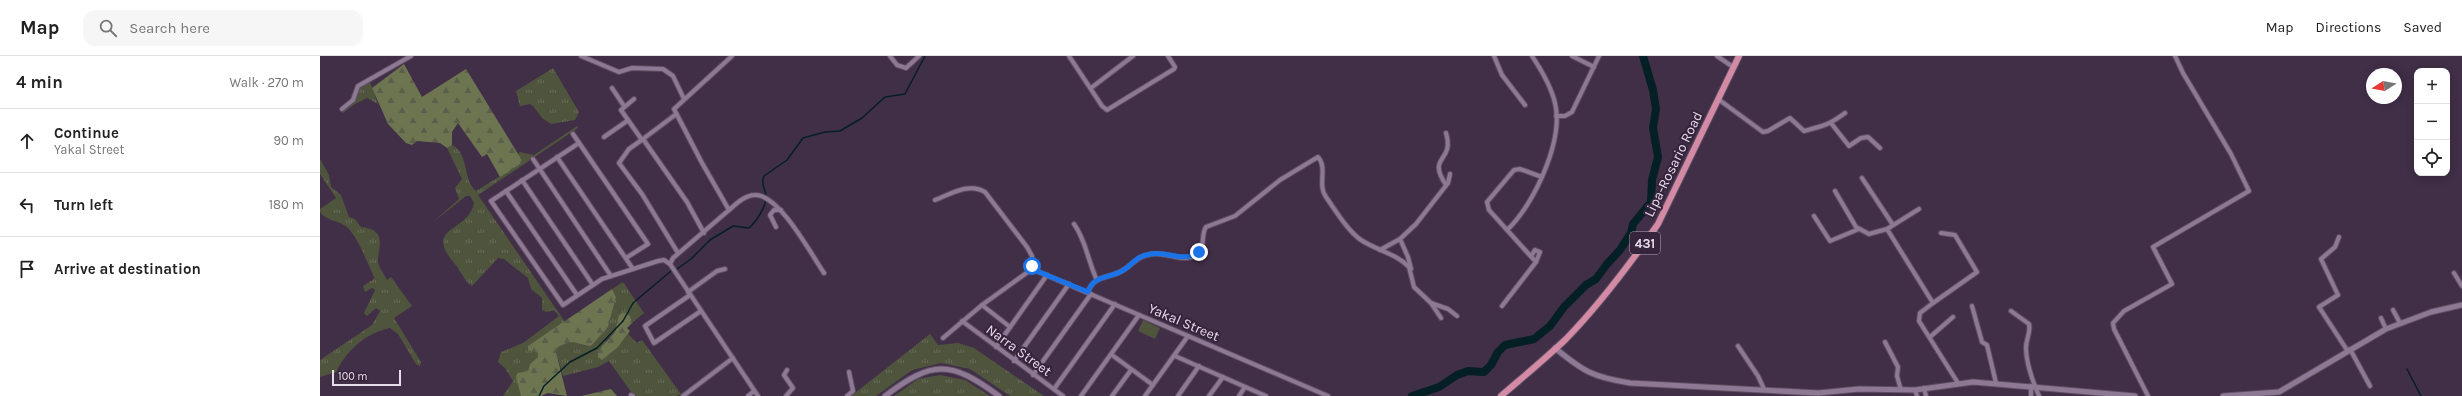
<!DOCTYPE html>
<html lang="en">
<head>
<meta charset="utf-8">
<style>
  body { margin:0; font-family:Karla,sans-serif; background:#f6f6f6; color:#222 }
  .controls { position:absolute; right:12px; top:12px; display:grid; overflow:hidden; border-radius:8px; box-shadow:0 2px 10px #0003 }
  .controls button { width:36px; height:36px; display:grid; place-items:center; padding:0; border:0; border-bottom:1px solid #e0e0e0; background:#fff; color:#222; font:20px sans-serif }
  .compass { position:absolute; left:2046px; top:12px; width:36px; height:36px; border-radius:50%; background:#fff; box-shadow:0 2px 10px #0003; rotate:259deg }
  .scale { position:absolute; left:12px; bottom:10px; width:69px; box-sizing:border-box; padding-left:4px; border:2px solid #e7dceb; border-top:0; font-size:11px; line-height:14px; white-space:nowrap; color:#e7dceb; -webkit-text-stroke:3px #36243c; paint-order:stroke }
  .stop { position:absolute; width:12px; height:12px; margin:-9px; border:3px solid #1a73e8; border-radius:50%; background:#fff }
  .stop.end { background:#1a73e8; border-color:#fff; box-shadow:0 1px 4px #0008 }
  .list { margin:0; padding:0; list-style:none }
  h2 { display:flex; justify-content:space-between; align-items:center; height:52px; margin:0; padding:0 16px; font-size:17px }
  h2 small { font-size:13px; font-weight:400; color:#767676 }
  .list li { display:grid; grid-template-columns:26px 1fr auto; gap:12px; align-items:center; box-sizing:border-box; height:64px; padding:0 16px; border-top:1px solid #e0e0e0 }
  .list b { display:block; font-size:15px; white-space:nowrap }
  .list p { margin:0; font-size:13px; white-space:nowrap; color:#767676 }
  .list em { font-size:13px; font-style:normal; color:#767676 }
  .icon { flex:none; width:22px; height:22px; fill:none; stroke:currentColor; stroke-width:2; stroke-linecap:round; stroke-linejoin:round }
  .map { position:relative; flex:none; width:2142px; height:340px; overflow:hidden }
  header { display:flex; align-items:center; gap:24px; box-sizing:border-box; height:56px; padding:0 20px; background:#fff; border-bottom:1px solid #e0e0e0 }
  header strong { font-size:19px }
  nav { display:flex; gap:22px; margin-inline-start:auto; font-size:14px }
  .search { width:280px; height:36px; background:#f6f6f6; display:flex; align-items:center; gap:10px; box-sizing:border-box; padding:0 14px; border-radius:12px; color:#767676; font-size:15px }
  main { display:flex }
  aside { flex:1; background:#fff }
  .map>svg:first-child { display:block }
  .grass { fill:url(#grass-tufts) }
  .forest { fill:url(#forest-firs) }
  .pitch { fill:#4f543d }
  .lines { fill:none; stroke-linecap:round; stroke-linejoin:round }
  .stream { stroke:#042024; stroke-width:1.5 }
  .river { stroke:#042024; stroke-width:8 }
  .minor-casing { stroke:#5d4d61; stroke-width:6 }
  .tertiary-casing { stroke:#5d4d61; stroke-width:7 }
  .primary-casing { stroke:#5d4d61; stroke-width:8 }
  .minor { stroke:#8e7995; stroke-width:4 }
  .tertiary { stroke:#8e7995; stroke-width:5 }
  .primary { stroke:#d28aa5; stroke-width:6 }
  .route { stroke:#1a73e8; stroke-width:5 }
  .labels { text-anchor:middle; stroke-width:4; stroke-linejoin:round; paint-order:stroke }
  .shield { fill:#36243c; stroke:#b2a5b6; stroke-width:1 }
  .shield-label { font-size:13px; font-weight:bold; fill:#e7dceb }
  .street-label { font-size:14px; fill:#e7dceb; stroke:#36243c }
</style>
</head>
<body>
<header>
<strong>Map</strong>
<div class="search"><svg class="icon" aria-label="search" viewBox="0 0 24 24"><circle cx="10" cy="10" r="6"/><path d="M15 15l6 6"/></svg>Search here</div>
<nav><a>Map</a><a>Directions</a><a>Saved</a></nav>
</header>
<main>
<aside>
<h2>4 min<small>Walk · 270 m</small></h2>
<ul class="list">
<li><svg class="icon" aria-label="ahead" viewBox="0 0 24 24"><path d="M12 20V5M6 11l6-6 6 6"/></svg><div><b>Continue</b><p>Yakal Street</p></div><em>90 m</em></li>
<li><svg class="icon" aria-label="left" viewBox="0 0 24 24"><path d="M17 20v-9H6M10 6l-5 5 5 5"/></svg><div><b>Turn left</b></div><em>180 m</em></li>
<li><svg class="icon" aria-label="arrive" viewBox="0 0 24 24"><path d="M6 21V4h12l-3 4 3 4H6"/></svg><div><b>Arrive at destination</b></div></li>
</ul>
</aside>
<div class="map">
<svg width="2142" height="340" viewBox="0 0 2142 340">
  <defs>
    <pattern id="grass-tufts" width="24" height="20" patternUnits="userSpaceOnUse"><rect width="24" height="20" fill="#4f543d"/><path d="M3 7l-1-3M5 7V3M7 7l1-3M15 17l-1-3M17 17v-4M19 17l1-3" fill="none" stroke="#686c59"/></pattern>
    <pattern id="forest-firs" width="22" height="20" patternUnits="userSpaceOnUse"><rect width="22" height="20" fill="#6c754f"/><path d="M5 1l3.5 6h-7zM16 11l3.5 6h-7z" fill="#5a5e4b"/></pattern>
  </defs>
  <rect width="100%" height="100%" fill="#412e47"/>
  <!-- grass -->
  <g class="grass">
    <path d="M233,12L259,56L255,64L231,68L222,62L214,51L210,48L200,50L196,35Z"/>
    <path d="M47,26H50L58,48L47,42L35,48L23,57L22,55L36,43L38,32Z"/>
    <path d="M257,70L258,72L158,139L245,266L208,290L218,297V301L210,308L208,315L200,318L201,340H183L193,325L185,312L178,306L181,296L203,287L239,260L234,254L227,256L222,254V242L211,233L208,222L184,203L178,202L152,230C144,225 141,215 135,208C102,170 148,177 154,147L150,140H146L112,167L139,143L135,132L142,123L127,92L132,89C150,98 142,123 156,135L203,106L198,98L200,96L214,99Z"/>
    <path d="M0,103L9,119L11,131L21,139L29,161L35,163L41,171C68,174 58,190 58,206C58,211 65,219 67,224L71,221L92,250L74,262L101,306L100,310L96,308L78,278L70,272C46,277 27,294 16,316L0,321V304L52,269L60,255L56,252L47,260L44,257L55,234L52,232L45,236L43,230L54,223V221C47,206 40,186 29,173C21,164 7,166 0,156V153L16,142L0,118Z"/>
    <path d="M303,226L324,257L313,266L309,259H300L295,276L285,285L298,291L308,278L317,287L322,284L361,338L357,340H314L289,305L278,311L243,320L236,296L238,290C249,285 254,284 265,289L288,271L296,241L292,233Z"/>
    <path d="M610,278L618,289L638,287L654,292L724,340H690L650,313L621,307L592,314L556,340H531Z"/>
    <path d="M620,319L645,324L670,340H574L598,323Z"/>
  </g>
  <!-- forest -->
  <g class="forest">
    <path d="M84,8L102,41L146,13L203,106L180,121L167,98L162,101L138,67L132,76V89L127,92L120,87L97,85L92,89L86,87L68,68L52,32Z"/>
    <path d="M292,233L296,241L288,271L271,290C255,288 255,282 238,291L236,296L247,340L228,337L221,340H201L196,320L198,317L208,315L210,308L218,301V297L208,294V290Z"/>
    <path d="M304,256L309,259L313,266L307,272L310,275L298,291L282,304L278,301V295L295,276L299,259Z"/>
    <path d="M291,333L297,340H261Z"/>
  </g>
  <!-- pitch -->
  <path class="pitch" d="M823,264L840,272L835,283L818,275Z"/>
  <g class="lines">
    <!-- stream -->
    <g class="stream">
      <path d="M357,213L371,203L390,184L413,170L429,172C436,166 446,151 446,141C446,133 440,128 444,120L467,104L483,82L505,76L520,75L542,62L565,41L585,38L605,0"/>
      <path d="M2087,313L2101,340"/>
      <path d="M219,340L224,330L250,306L277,292L303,265L313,247L351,215"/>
    </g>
    <!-- river -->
    <path class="river" d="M1092,340L1119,331L1137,319L1148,315L1164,316L1171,309L1178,296L1185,289L1214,283L1230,270L1244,251L1266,229L1276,223L1287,208L1300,194L1311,177L1313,168L1331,146L1332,124L1338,101L1333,72L1336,53L1333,34L1323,0"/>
    <!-- minor casing -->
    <g class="minor-casing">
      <g id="minor">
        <path d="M261,0L299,16L312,12L343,13L353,20L364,43"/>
        <path d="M412,0L354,53L382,107L409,154L353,202L350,208L438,340"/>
        <path d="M570,0L577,9L586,12L599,0"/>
        <path d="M749,0L782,50L787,54L854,13L855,11L848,0"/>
        <path d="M1174,0L1182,19L1205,49"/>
        <path d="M1252,0L1274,11"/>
        <path d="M1397,0L1413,11"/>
        <path d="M292,32L304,50"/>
        <path d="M771,32L813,0"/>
        <path d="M314,43L301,54L322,84"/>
        <path d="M1398,43L1443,76L1448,75L1470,62L1484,75C1503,70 1509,69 1525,57"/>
        <path d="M22,53L33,44L38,30L91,0"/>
        <path d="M355,59L323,83L367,146L384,177"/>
        <path d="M1236,60H1245L1252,56L1279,0"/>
        <path d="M1511,67L1529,90L1541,82L1548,81L1560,92"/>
        <path d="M1126,77C1135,107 1106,99 1126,129"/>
        <path d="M253,78L328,188L306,202"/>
        <path d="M284,81L307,65"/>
        <path d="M323,83L309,93L299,107L322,138L358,197"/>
        <path d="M259,87L171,145L243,249L282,223L338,205L344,204L350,208"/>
        <path d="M237,101L313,213"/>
        <path d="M213,103L291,220"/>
        <path d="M1542,122L1573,169"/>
        <path d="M202,124L273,229"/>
        <path d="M186,135L257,239"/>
        <path d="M1515,135L1536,171L1549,178L1567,173L1599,153"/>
        <path d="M615,144C631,138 649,126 665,136L707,191L712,200V213"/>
        <path d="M409,154C416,148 425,139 435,139C459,138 491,198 504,217"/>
        <path d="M1494,160L1510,185L1539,173"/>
        <path d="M754,168C766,184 768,206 777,224"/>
        <path d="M456,171L450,159L454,154H461"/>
        <path d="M1567,173L1613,247L1600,257L1599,265L1638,327"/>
        <path d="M1187,174C1214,149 1244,84 1235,47C1231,30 1222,15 1212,0"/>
        <path d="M2019,181L2015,191L2001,203L2018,239L1999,251L2027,294"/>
        <path d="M1060,194L1080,183"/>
        <path d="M1211,200L1215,194L1220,196L1216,206"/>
        <path d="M712,213L1008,340"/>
        <path d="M1091,213L1088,201L1080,183L1096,168L1128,127L1130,118"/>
        <path d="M2134,217L2142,230"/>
        <path d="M368,236L397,215L405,213"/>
        <path d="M768,236C773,220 788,222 800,216C813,210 814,201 831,198C846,195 866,209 879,197C885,190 881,178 886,171L915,160L960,124L998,101C1008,112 997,129 1006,141C1016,155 1027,174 1041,184C1056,194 1077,198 1089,211L1094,231L1111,247L1121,262"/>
        <path d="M370,239L325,270L334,287L381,255"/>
        <path d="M1111,247L1128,253L1137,260"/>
        <path d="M1613,247L1657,216L1635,179L1621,177"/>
        <path d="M662,249L690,271"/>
        <path d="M1182,250L1216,206L1169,154L1167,146L1194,114L1200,113L1222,121"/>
        <path d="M1652,250L1662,286L1667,289L1676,327"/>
        <path d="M2073,254L2080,267"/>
        <path d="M1691,255L1709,268C1711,277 1706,282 1706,292C1706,306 1713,326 1719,340"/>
        <path d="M2061,262L2066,273"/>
        <path d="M642,265L743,340"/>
        <path d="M1610,281L1633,261"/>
        <path d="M623,282L662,249L712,213"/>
        <path d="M1565,286L1578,311L1577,320L1581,334"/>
        <path d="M1418,290L1438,320L1444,333"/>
        <path d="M676,291L727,219"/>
        <path d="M2030,293L2050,330"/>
        <path d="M792,299L833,329"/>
        <path d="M855,300L946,340"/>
        <path d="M694,305L749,228"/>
        <path d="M713,319L771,238"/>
        <path d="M1604,332L1606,340"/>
        <path d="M734,333L795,248"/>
        <path d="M1595,334L1597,340"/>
        <path d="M311,339L313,340"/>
        <path d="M363,340L413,302"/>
        <path d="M428,340L434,335"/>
        <path d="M466,340L473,332L464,319L467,314"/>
        <path d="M527,340L533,335L529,316"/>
        <path d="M761,340L819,259"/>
        <path d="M792,340L811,314"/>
        <path d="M825,340L868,280"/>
        <path d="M858,340L879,310"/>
        <path d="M889,340L903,321"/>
        <path d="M919,340L925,331"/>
        <path d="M1711,340V330"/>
        <path d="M1828,340L1794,273L1793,267L1804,255L1852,228L1833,191L1929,135L1911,98L1863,17L1855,0"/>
      </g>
    </g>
    <!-- tertiary casing -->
    <g class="tertiary-casing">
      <g id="tertiary">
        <path d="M1235,292C1264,316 1273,321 1310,327L1498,337L1539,333L1595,334L1653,326L1815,340"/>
        <path d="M565,340C613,304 630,304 679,340"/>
        <path d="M1903,340L1959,336L2066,273L2111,256L2142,249"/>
      </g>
    </g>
    <!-- primary casing -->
    <g class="primary-casing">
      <path id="primary" d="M1181,340C1203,321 1225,303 1246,283C1280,248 1310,208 1338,168L1419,0"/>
    </g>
    <!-- minor -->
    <use href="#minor" class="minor"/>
    <!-- tertiary -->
    <use href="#tertiary" class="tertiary"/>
    <!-- primary -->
    <use href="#primary" class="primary"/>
  </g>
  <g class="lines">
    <!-- route -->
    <path class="route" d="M712,210V213L768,236C773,220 788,222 800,216C813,210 814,200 831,198C849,195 863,207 879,196"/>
  </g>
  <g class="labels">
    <!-- shield labels -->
    <rect class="shield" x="1310" y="176" width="30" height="22" rx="3"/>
    <g class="shield-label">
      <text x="1325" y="192">431</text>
    </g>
    <!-- street labels -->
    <g class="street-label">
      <text transform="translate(1353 108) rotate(-64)" y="5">Lipa-Rosario Road</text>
      <text transform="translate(864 266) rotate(23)" y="5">Yakal Street</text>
      <text transform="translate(699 294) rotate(36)" y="5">Narra Street</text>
    </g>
  </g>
</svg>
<div class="controls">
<button>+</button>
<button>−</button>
<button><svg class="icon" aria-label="locate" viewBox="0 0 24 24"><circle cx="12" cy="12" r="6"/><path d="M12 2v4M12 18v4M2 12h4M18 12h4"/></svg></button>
</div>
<svg class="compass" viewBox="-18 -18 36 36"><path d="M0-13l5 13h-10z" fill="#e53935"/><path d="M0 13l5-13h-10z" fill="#767676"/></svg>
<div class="scale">100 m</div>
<div class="stop" style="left:712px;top:210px"></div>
<div class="stop end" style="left:879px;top:196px"></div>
</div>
</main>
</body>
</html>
